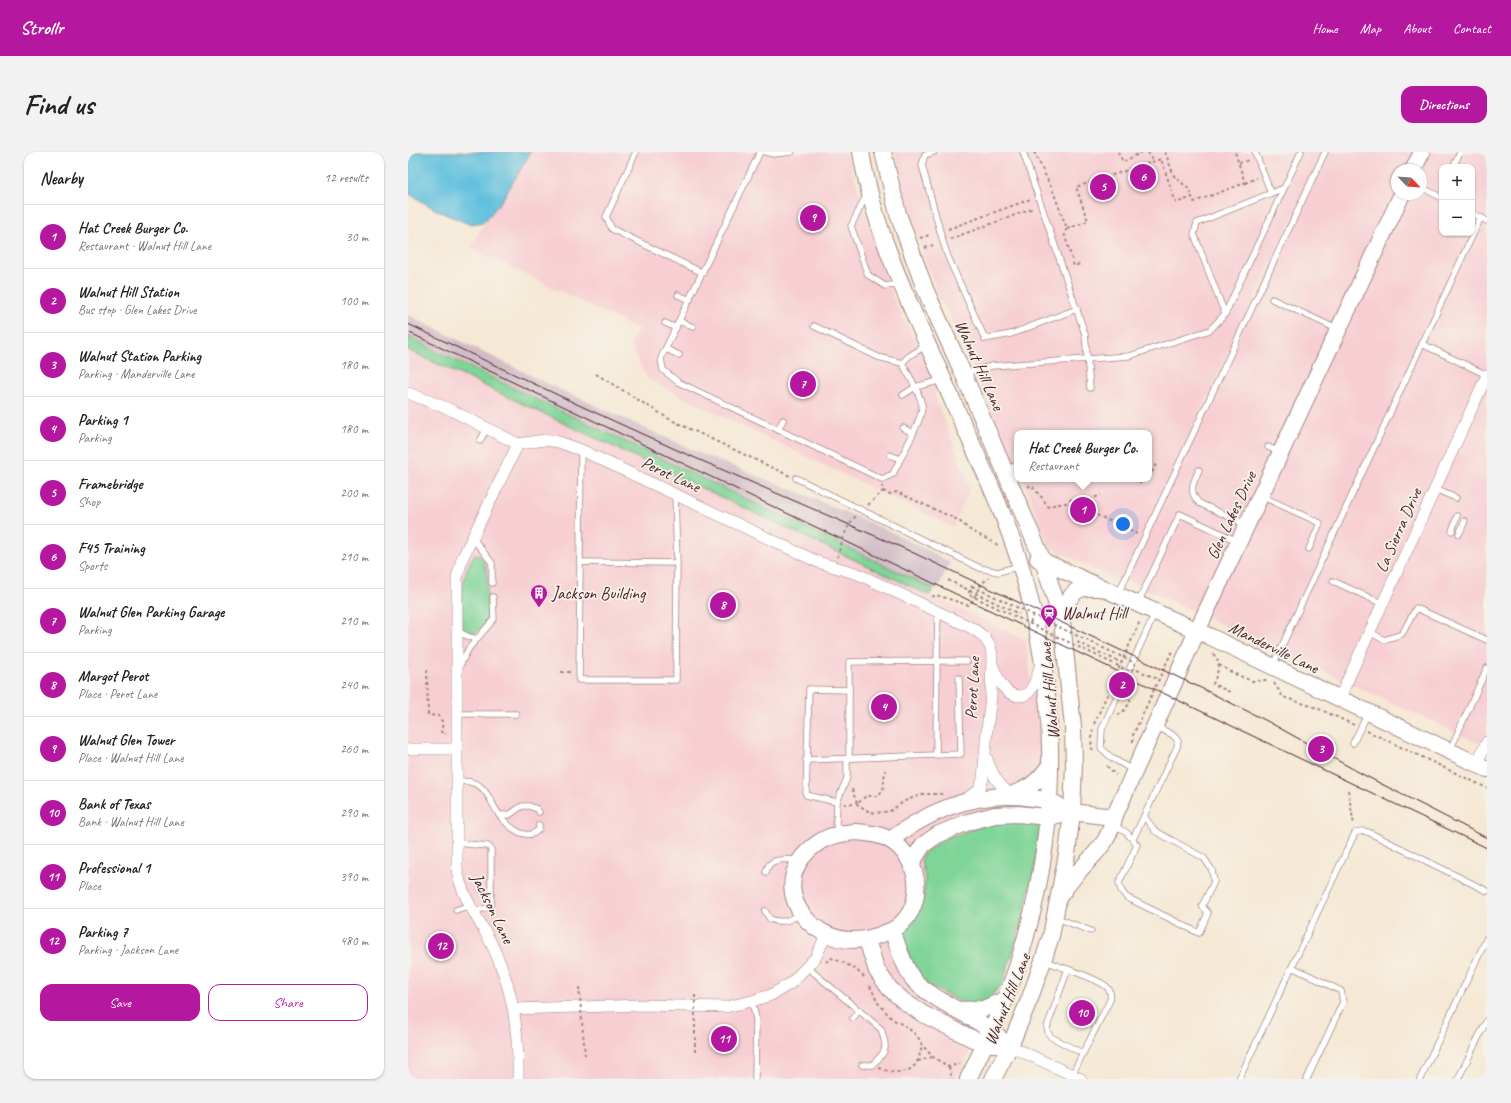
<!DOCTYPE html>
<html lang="en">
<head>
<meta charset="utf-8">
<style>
  body { margin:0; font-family:Caveat,sans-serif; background:#f2f2f2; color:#222 }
  .controls { position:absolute; right:12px; top:12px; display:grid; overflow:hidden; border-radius:8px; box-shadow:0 1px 3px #0004 }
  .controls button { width:36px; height:36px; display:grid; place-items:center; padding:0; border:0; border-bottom:1px solid #e0e0e0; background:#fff; color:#222; font:20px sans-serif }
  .compass { position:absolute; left:983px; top:12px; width:36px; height:36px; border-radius:50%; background:#fff; box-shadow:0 1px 3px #0004; rotate:115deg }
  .you { position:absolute; left:715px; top:372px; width:14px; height:14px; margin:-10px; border:3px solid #fff; border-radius:50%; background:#1a73e8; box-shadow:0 0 0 6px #1a73e833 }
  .badge { display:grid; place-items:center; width:26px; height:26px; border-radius:50%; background:#b5179e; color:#fff; font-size:13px; font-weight:700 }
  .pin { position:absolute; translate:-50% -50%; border:2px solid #fff; box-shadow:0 1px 4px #0006 }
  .popup { position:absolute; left:606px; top:278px; width:138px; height:52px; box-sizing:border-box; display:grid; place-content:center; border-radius:8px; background:#fff; filter:drop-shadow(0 1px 3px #0005); font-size:13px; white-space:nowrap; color:#767676 }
  .popup b { font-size:15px; color:#222 }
  .popup::after { content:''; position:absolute; left:50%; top:100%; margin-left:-8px; border:8px solid transparent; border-top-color:#fff }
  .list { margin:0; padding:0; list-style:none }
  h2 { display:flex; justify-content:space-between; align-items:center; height:52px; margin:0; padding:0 16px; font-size:17px }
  h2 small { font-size:13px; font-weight:400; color:#767676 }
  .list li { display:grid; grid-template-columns:26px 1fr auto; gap:12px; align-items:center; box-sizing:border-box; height:64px; padding:0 16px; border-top:1px solid #e0e0e0 }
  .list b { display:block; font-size:15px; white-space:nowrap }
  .list p { margin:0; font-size:13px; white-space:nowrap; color:#767676 }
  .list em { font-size:13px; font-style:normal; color:#767676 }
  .actions { display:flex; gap:8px; padding:12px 16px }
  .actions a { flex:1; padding:9px 0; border:1px solid #b5179e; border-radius:12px; text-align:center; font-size:14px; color:#b5179e }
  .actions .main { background:#b5179e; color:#fff }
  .map { position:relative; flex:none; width:1079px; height:927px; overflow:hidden; border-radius:12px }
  header { display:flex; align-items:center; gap:24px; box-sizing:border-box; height:56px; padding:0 20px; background:#b5179e; color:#fff }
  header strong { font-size:19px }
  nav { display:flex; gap:22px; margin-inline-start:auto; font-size:14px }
  .intro { display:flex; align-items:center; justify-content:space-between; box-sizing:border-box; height:96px; padding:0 24px }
  h1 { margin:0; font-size:28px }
  .button { padding:10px 18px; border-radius:12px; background:#b5179e; color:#fff; font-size:14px; font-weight:700 }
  main { display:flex; gap:24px; padding:0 24px }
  aside { flex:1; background:#fff; border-radius:12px; box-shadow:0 1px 3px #0004 }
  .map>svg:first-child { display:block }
  .built { fill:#f7cfd3; fill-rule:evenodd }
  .industrial { fill:#d2bdc7 }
  .green { fill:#7fd497; stroke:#647a61 }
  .water { fill:#60c0de; stroke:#557084 }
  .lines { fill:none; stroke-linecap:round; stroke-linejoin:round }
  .lane-casing { stroke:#a08480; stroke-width:7 }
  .street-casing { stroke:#a08480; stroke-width:12 }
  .secondary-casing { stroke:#a08480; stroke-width:18 }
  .path { stroke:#a08480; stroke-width:2; stroke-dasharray:3 3; stroke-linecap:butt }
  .lane { stroke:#fff; stroke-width:5.5 }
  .street { stroke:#fff; stroke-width:11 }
  .secondary { stroke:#fff; stroke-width:16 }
  .tram { stroke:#4a1f2b; stroke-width:1 }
  .path-bridge { stroke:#a08480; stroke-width:2; stroke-dasharray:3 3; stroke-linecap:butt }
  .labels { text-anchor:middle; stroke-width:3.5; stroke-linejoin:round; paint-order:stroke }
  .street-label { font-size:17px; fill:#4a1f2b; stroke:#f7f3e8 }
  .poi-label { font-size:17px; fill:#4a1f2b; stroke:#f7f3e8; text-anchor:start }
</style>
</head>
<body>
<header>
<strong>Strollr</strong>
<nav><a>Home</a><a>Map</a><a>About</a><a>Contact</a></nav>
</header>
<div class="intro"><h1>Find us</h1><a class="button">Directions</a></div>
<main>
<aside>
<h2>Nearby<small>12 results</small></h2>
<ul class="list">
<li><span class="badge">1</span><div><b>Hat Creek Burger Co.</b><p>Restaurant · Walnut Hill Lane</p></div><em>30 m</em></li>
<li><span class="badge">2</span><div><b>Walnut Hill Station</b><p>Bus stop · Glen Lakes Drive</p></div><em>100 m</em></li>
<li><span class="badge">3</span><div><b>Walnut Station Parking</b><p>Parking · Manderville Lane</p></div><em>180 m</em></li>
<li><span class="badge">4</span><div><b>Parking 1</b><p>Parking</p></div><em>180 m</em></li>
<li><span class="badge">5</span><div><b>Framebridge</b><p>Shop</p></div><em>200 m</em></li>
<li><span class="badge">6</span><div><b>F45 Training</b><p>Sports</p></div><em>210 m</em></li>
<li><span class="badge">7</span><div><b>Walnut Glen Parking Garage</b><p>Parking</p></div><em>210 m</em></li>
<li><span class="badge">8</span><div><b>Margot Perot</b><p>Place · Perot Lane</p></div><em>240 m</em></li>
<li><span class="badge">9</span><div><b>Walnut Glen Tower</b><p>Place · Walnut Hill Lane</p></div><em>260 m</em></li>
<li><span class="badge">10</span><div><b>Bank of Texas</b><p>Bank · Walnut Hill Lane</p></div><em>290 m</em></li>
<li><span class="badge">11</span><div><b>Professional 1</b><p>Place</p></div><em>390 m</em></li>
<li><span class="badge">12</span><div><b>Parking 7</b><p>Parking · Jackson Lane</p></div><em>480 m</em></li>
</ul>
<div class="actions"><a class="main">Save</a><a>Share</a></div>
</aside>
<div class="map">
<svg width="1079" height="927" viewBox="0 0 1079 927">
  <rect width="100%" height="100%" fill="#f7f3e8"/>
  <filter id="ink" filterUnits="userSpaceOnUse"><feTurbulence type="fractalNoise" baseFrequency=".025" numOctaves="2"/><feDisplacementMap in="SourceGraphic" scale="8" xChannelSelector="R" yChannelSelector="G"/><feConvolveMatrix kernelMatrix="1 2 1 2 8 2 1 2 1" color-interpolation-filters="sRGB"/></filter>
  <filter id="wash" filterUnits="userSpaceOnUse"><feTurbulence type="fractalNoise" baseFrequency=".012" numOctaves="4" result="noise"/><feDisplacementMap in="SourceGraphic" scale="16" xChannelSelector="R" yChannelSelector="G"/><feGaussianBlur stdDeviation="0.9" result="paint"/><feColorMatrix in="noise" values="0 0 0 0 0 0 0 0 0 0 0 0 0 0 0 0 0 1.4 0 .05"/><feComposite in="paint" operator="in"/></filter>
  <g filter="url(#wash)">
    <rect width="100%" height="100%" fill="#f5e8d4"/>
    <!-- built -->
    <g class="built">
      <path d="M123,0H438L488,154L525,217L528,248L559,327L561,340L545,375L274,245L239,226L222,193L230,177L63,96L76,70L94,48Z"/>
      <path d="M487,0H915L713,430L641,395L615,327H741V281H609V314L540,159L532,149L503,66Z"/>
      <path d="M916,0H1079V595L718,428ZM1034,15H1064V81H1034ZM989,18H1013V42H989Z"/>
      <path d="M0,198L618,488L633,603L631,680L591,834L549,927H0Z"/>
    </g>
    <!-- industrial -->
    <path class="industrial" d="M0,163L134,229L298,304L383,337L456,368L496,386L542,410L529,438L0,184Z"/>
    <!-- green -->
    <g class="green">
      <path d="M0,184L30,200L526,437L521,443L0,198Z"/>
      <path d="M67,402C83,405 79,436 79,448C79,454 81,462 79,467C77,475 60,490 55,476C53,470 53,461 53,455C53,436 56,418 67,402Z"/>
      <path d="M610,667L634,669L626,718L608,792L594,832L579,849L557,852L523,835L510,822L503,810L494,785L496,778L509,763L516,744L517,725L513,709L515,702L538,686L582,671Z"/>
    </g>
    <!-- water -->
    <path class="water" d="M0,0H123L94,48L76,70L61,72L30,59L0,41Z"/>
  </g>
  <g filter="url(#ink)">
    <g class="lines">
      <!-- lane casing -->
      <g class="lane-casing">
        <g id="lane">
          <path d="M228,0L198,65L204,77L295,121"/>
          <path d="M352,0L253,206L255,218L270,230L474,327L485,322C491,308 516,266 514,253C511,238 501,224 494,211L501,204L519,193"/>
          <path d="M357,0L366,2L384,0"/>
          <path d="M526,0L517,3L514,13L535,90L540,105L577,187L603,182L669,157"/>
          <path d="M615,0L677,182L682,236"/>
          <path d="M847,0L863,41"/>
          <path d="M1045,15L1052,0"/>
          <path d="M1013,35L1034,46"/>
          <path d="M459,42L443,74L460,123L477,134L491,132"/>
          <path d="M1064,61L1079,69"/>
          <path d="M270,143L282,148"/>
          <path d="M864,147L929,177"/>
          <path d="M817,162L786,82L789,71L876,36"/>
          <path d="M271,169L285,175"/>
          <path d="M257,171L268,176"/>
          <path d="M406,174L470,205L494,211"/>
          <path d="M1014,192L1079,223"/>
          <path d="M258,197L271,203"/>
          <path d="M556,221L584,214L721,204L802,178L817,162L893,0"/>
          <path d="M495,243L507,235L534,228"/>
          <path d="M495,276L505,281"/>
          <path d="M370,278L375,268"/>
          <path d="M72,289L79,276"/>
          <path d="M860,295L871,300"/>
          <path d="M482,303L492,307"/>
          <path d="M598,318L609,313"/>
          <path d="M791,318C785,331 780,339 791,351L837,372"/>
          <path d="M388,326L572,416L590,420L612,414"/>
          <path d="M1027,337L1048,346"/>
          <path d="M267,343L269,411L268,528H171L172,410L269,411"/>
          <path d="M853,344L912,371L901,397"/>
          <path d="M1044,379L1049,364"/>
          <path d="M1051,382L1057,369"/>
          <path d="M64,385L84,411V431"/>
          <path d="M172,410L173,298"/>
          <path d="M925,429L975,452"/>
          <path d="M710,442L917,0"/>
          <path d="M730,451L772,362L829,389"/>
          <path d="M530,460L529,509H559"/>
          <path d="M49,479L61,485L69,487"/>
          <path d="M962,480L976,488L994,482L1008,456L1079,488"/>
          <path d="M865,513L1073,65"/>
          <path d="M51,515L61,496L86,467L85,445"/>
          <path d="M49,562H108"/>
          <path d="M945,591L960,561"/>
          <path d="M1042,598L1079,516"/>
          <path d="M398,608L553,602L551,526"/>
          <path d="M726,619L704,606L693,596L694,577L747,461"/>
          <path d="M49,629C57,629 66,629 73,635C82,643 85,655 92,664C101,675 119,691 131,677V673"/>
          <path d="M429,650L398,643L401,537L441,538"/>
          <path d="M91,663H101L114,654H121L129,657L131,660"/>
          <path d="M705,673L719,681L729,693L711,731L713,738L718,745L791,781L800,761L794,754L806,730L804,718L796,706L747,679L736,664L769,595L770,589L765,583L747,574"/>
          <path d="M431,681L428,672L429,650L439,626V610L441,605V510L529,509L528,602"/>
          <path d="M725,687L736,664"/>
          <path d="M49,691L80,694L83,697V752L81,755L66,760"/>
          <path d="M358,720C361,704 378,708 390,708"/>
          <path d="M48,758L62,753"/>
          <path d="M357,759L362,767C374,772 382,768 393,762"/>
          <path d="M649,766L683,779"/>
          <path d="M637,809C649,814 693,827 700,836C703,840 703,843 702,848L664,923"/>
          <path d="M399,815L473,877C480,897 479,899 464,913H454"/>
          <path d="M884,815L933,839L935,850L899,927"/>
          <path d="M660,817L639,875L640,881L643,885L674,901"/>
          <path d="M344,849L348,867L347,927"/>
          <path d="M445,866L451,858"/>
          <path d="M831,927L947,681L954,679L960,680L1079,739"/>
          <path d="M1012,927L1079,786"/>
          <path d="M1050,927L1079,868"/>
        </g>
      </g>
      <!-- street casing -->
      <g class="street-casing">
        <g id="street">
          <path d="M0,241L39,256L110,292"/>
          <path d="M110,292L137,288L151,290L173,298L410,410L450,422L566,477L576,485L582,494L584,502L583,545L579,578L575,627L572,636L568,640L558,647"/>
          <path d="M110,292L54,407L49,426V717C53,744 71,767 83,791C105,835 111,878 110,927"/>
          <path d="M585,515C591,527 595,542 610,544C614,544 618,543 621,540C628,533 630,520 633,511"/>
          <path d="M931,547L1079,223"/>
          <path d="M0,597H49"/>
          <path d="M579,607C585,624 589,630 602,643"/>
          <path d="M1068,612L1079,590"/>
          <path d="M106,857L236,853L318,855L344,849L363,843L383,831L408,805L418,783"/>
          <path d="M602,894L673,927"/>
        </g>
      </g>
      <!-- secondary casing -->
      <g class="secondary-casing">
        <g id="secondary">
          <path d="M453,0C467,87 511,171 546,252C570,306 596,359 613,415C649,532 652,659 620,777C615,794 611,812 604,829C592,862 576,895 560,927"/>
          <path d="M475,0L490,62L517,137L555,221L635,409L654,469L665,575L666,613L664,660L659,702L643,784L635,809L622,846L602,894L585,927"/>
          <path d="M1005,18L1014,0"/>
          <path d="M630,407L803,485L1079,617"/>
          <path d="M654,469C657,457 660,441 673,437C679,435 687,436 693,436"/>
          <path d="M603,643C622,636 630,630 642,613"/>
          <path d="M447,680C459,681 472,682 482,688C515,708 519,759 483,779C480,780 476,781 472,783C463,786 455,788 445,788C399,788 362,736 400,699C406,694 411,689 417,687C427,682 437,681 447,680Z"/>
          <path d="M482,688C522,658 567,639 618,645C630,647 640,647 650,653"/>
          <path d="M504,710L515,693L529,683L560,670L587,663L610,662L639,665L664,660L696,664L707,663"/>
          <path d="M653,742C659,734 665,725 672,718C690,698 701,690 707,663L789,479L994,42"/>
          <path d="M484,778C490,794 495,813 505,827C511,835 520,840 529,846C549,859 574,869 591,885"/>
          <path d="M459,788L469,819L482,837L497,850L515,862L565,887L578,891L602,894"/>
          <path d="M548,858L575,857L596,848"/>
        </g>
      </g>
      <!-- path -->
      <g class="path">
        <path d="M626,0L645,39L659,77L680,69L668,35L753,7L768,51L784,45L786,50L837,31L827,0"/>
        <path d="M710,0L715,10L734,0"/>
        <path d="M740,0L745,10"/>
        <path d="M757,0L766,24L782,38L784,45"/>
        <path d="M831,11L841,8"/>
        <path d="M837,31L849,26"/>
        <path d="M540,77L623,47"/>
        <path d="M659,77L656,81L666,114L672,112"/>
        <path d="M512,86L522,83"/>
        <path d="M542,87L626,56"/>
        <path d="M517,96L525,93"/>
        <path d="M188,222L263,268L382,324"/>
        <path d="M731,331L741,327L748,312"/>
        <path d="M620,335L623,333L635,347L640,355L645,353L658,351L664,347L678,358L679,357L676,350L693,343"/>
        <path d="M475,339L482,342L489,340L550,368L562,378L592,394"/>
        <path d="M460,353L475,339L474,334"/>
        <path d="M678,358L729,382"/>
        <path d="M430,405C432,393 439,372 448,364"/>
        <path d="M540,428L611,462"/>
        <path d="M524,445L528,443L560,453L563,451L574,431L581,426"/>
        <path d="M669,490L714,511"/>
        <path d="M805,502C815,511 809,521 805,532L824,541"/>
        <path d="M811,513L827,522L844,529L860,528"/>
        <path d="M19,518L20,563L31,564L35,571L33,580L38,582"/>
        <path d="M729,518L750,527"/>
        <path d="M153,520H163"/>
        <path d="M866,531L875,545L909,556L946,573"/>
        <path d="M710,563C723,556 723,544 725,531"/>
        <path d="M686,572L732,469"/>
        <path d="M959,579L1079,636"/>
        <path d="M725,590V583L765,497"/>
        <path d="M685,598L683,595L685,576"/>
        <path d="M699,614L708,623"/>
        <path d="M444,637L449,652L458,644H468L475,639L477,618"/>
        <path d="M940,638L946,673"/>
        <path d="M436,652H449L460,659L468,661L482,659L497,649L515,642H537"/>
        <path d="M418,810L423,806C435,810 448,816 456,825"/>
        <path d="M462,834L470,851L484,867L499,875L510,885L514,893L525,905L541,915L552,911"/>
        <path d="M510,909L525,905"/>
        <path d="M541,915L544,927"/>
        <path d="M471,916C484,921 503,924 510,908C512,903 513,897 514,893"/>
      </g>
      <!-- lane -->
      <use href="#lane" class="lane"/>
      <!-- street -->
      <use href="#street" class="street"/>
      <!-- secondary -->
      <use href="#secondary" class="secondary"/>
      <!-- tram -->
      <g class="tram">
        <path d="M0,172L173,254L269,298L495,396L793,536L859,569L954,622L1079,686"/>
        <path d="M0,180L1079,696"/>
      </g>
      <!-- path-bridge -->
      <g class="path-bridge">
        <path d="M564,434L727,511L723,520L560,442Z"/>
        <path d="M622,471L625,463"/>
        <path d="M171,835L177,903"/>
        <path d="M287,843V902"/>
      </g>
    </g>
  </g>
  <!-- icons -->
  <defs>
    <g id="building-pin" transform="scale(0.9)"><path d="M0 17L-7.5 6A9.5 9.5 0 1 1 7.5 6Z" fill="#b5179e" stroke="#f7f3e8"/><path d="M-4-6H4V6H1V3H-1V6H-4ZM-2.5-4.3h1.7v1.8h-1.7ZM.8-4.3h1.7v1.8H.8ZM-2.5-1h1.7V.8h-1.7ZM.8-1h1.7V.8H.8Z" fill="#fff"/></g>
    <g id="station-pin" transform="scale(0.9)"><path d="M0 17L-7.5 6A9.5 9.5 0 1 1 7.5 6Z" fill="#b5179e" stroke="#f7f3e8"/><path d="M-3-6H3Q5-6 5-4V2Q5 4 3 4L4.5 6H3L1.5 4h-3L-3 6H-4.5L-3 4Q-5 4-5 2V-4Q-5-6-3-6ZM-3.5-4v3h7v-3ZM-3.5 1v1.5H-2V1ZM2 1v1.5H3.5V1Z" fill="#fff"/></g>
  </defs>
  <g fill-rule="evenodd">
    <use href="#building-pin" x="131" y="441"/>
    <use href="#station-pin" x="641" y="461"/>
  </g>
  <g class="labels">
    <!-- street labels -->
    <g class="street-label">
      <text transform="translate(572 213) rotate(66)" y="6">Walnut Hill Lane</text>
      <text transform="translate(263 322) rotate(25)" y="6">Perot Lane</text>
      <text transform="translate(823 363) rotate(-65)" y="6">Glen Lakes Drive</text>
      <text transform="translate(990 378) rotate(-66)" y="6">La Sierra Drive</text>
      <text transform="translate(866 495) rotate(26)" y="6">Manderville Lane</text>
      <text transform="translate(564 536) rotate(-87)" y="6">Perot Lane</text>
      <text transform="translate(641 539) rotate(-95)" y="6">Walnut Hill Lane</text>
      <text transform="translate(85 756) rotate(64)" y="6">Jackson Lane</text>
      <text transform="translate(599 847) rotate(-68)" y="6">Walnut Hill Lane</text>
    </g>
    <!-- poi labels -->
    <g class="poi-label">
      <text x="144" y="447">Jackson Building</text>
      <text x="654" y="467">Walnut Hill</text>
    </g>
  </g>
</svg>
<div class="controls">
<button>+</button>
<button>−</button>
</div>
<svg class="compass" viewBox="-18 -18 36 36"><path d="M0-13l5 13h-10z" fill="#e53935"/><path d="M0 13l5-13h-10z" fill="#767676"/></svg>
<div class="you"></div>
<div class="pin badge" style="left:675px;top:358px">1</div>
<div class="popup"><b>Hat Creek Burger Co.</b>Restaurant</div>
<div class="pin badge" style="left:714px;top:533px">2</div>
<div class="pin badge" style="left:913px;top:597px">3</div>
<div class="pin badge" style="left:476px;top:555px">4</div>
<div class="pin badge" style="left:695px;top:35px">5</div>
<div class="pin badge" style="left:735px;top:25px">6</div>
<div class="pin badge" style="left:395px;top:232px">7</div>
<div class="pin badge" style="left:315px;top:453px">8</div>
<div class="pin badge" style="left:405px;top:66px">9</div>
<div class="pin badge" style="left:674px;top:861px">10</div>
<div class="pin badge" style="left:316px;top:887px">11</div>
<div class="pin badge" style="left:33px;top:794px">12</div>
</div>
</main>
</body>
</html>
